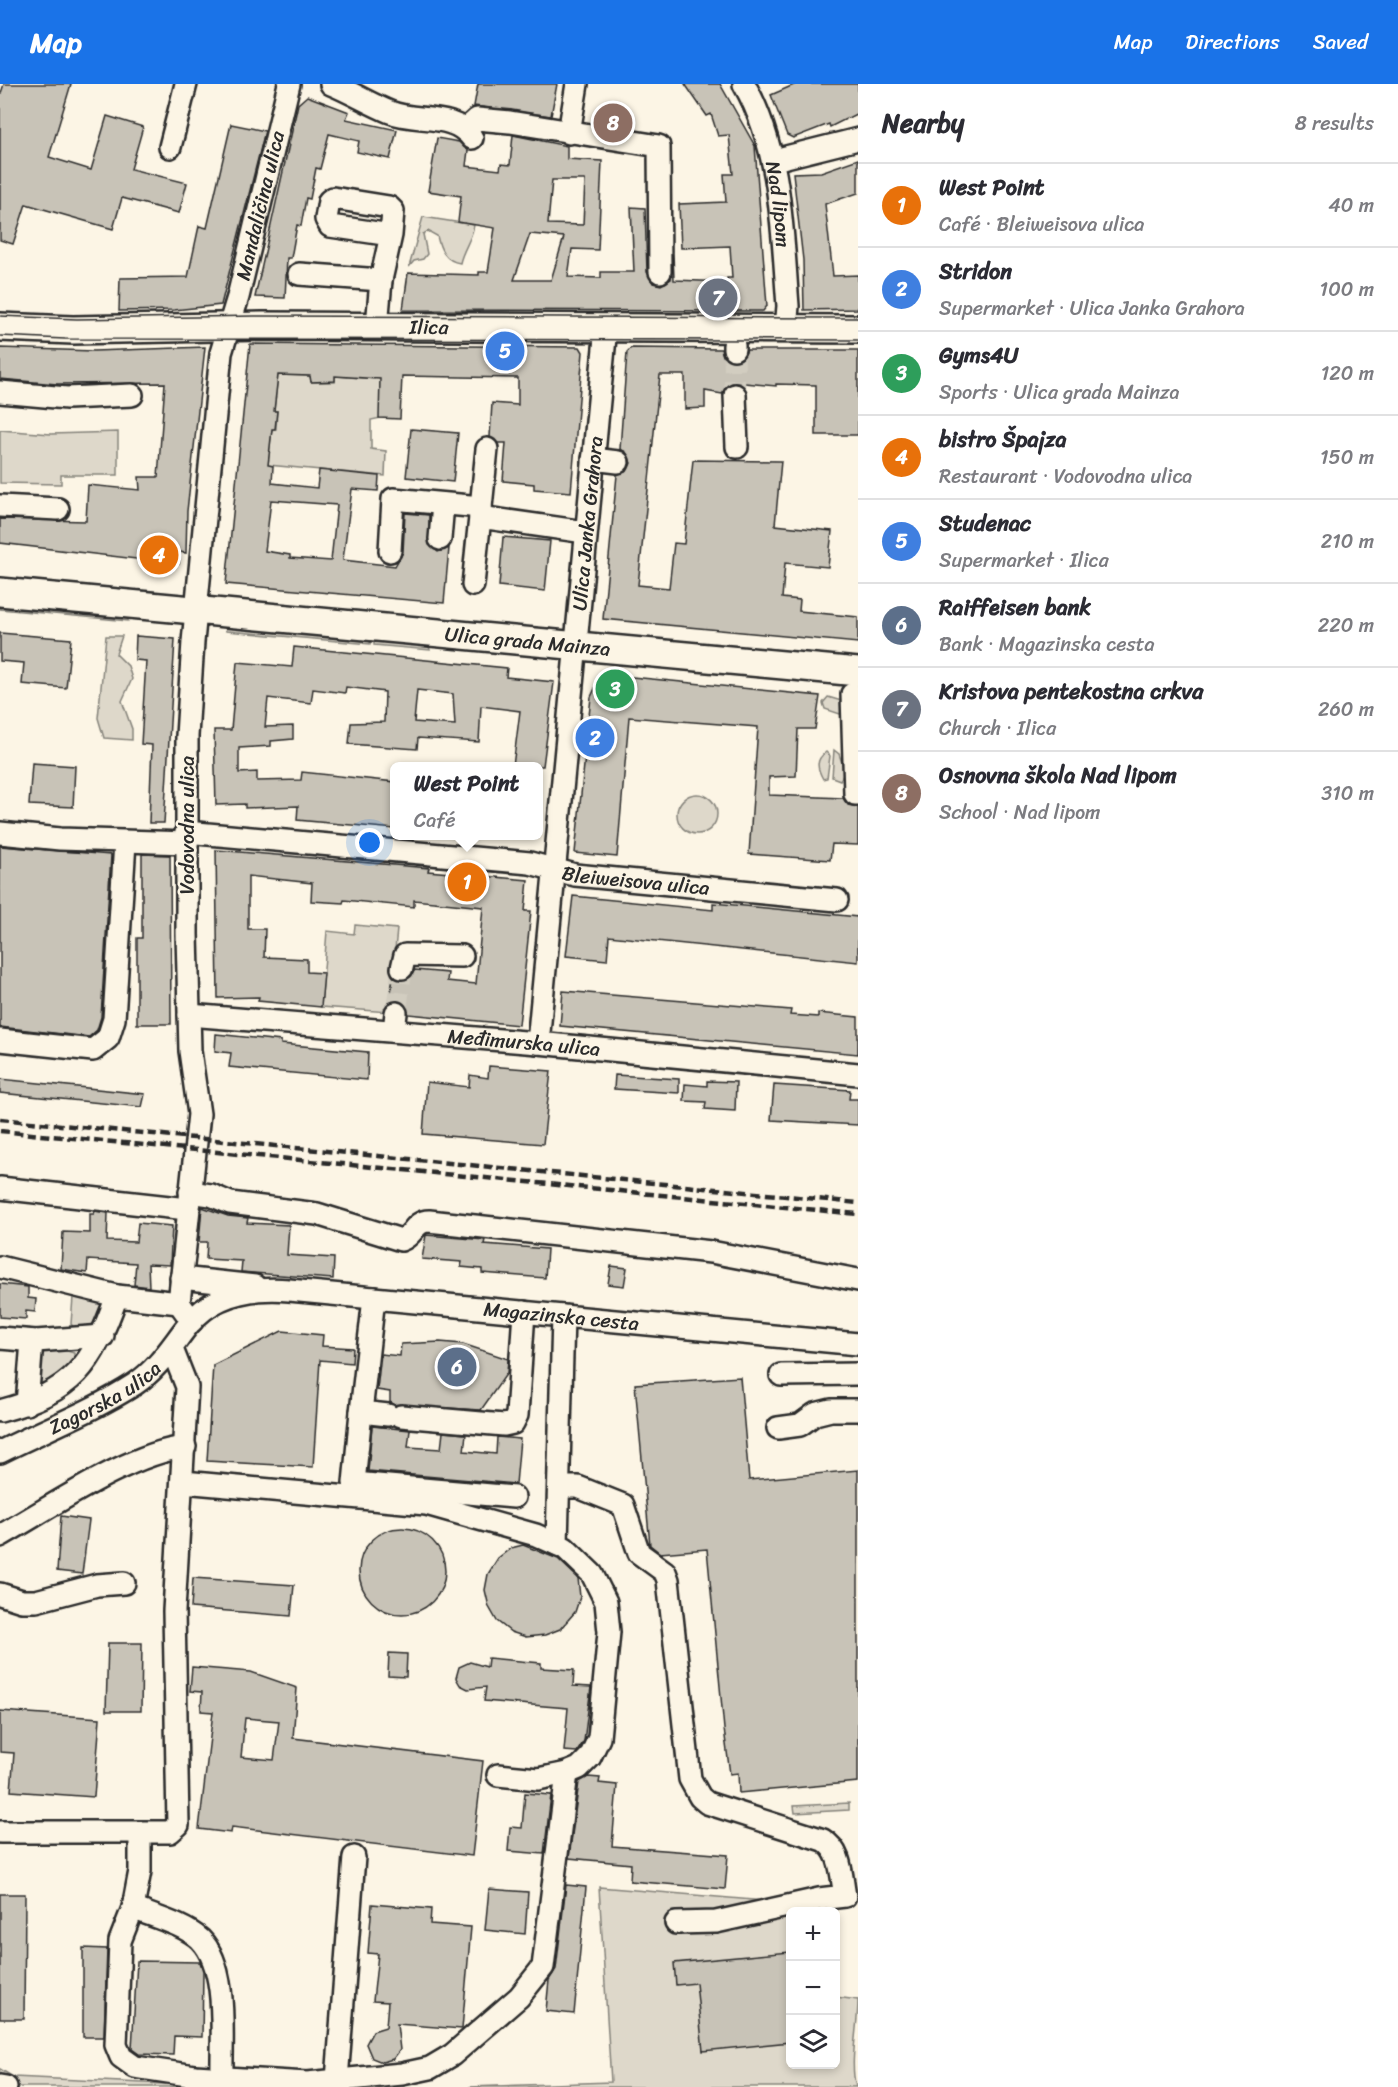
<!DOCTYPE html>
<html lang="en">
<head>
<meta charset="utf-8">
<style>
  body { margin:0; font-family:Sriracha,sans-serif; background:#f2f2f3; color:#2b2b33 }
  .controls { position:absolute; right:18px; bottom:18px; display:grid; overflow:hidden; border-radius:9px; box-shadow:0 3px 9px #0003 }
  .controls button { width:54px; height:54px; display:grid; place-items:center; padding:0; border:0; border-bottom:2px solid #e1e1e2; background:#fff; color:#2b2b33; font:30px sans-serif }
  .you { position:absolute; left:370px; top:759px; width:21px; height:21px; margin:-15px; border:4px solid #fff; border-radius:50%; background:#1a73e8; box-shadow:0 0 0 9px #1a73e833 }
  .badge { display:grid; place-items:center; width:39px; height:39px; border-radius:50%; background:#1a73e8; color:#fff; font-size:20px; font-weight:700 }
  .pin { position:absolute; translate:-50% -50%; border:3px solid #fff; box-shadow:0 2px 6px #0006 }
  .popup { position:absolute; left:390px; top:678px; width:153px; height:78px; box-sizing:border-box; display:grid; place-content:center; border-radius:9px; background:#fff; filter:drop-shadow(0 2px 4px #0005); font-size:20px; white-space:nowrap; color:#7c7c81 }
  .popup b { font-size:22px; color:#2b2b33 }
  .popup::after { content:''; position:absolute; left:50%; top:100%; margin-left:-12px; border:12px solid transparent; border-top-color:#fff }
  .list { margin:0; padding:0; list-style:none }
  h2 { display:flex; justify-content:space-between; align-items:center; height:78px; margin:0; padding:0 24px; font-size:26px }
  h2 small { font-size:20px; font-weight:400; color:#7c7c81 }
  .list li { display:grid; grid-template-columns:39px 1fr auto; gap:18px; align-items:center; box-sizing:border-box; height:84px; padding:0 24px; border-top:2px solid #e1e1e2 }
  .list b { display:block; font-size:22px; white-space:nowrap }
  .list p { margin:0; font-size:20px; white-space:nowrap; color:#7c7c81 }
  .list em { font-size:20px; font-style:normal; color:#7c7c81 }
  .icon { flex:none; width:33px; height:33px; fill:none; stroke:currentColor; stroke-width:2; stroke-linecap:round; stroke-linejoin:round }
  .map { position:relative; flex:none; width:858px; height:2003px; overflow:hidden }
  header { display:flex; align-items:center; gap:36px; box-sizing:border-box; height:84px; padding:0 30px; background:#1a73e8; color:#fff }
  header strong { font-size:28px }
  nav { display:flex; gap:33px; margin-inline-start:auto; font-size:21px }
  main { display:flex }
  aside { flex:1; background:#fff }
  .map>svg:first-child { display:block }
  .green { fill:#ded8ca; stroke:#84827a; stroke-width:1.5 }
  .building { fill:#c8c3b7; stroke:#2b2b2b; stroke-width:1.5; fill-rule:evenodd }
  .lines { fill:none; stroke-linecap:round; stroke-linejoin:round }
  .minor-tunnel { stroke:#d2cdc0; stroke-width:21; stroke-dasharray:21 10; stroke-linecap:butt }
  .minor-casing { stroke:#2b2b2b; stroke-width:26 }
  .major-casing { stroke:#2b2b2b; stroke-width:32 }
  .minor { stroke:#fcf5e5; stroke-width:21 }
  .major { stroke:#fcf5e5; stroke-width:27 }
  .tram { stroke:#2b2b2b; stroke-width:1.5 }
  .rail { stroke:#2b2b2b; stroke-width:4.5; stroke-dasharray:9 4.5; stroke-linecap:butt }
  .labels { text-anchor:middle; stroke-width:5; stroke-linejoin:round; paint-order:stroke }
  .street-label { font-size:20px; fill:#2b2b2b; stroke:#fcf5e5 }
</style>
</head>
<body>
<header>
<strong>Map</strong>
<nav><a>Map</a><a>Directions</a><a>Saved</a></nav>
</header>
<main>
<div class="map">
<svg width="858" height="2003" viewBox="0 0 858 2003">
  <rect width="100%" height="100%" fill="#fcf5e5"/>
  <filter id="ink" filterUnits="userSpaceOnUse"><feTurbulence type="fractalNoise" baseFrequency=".0167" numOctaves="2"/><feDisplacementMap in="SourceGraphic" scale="12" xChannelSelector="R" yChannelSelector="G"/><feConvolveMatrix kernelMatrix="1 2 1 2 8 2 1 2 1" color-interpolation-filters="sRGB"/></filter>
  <g filter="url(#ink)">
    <!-- green -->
    <g class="green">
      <path d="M423,133L474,141C472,155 463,165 460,179C445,177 440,165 437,152L428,147L423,150L427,170L423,175L414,177L409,183Z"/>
      <path d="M375,288H390L380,299L381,334L371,336V365L386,367L385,392L268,381L272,345H276L277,327H274L278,291L310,292L311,298H335V292L374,295Z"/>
      <path d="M0,346L51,350L118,348V391H61V400L0,399Z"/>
      <path d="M0,519L129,531L128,537L0,525Z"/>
      <path d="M224,539L371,554L370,560L226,547Z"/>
      <path d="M106,552H122L116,570L128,582L132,595L122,617L132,645V656L104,654L98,634Z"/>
      <path d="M374,554L428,559L430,566L374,561Z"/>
      <path d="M828,613L845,618V628L840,630L825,625L823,619Z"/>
      <path d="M834,666L839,670L845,688L840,696L832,693Z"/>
      <path d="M826,668L830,672L827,694L823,695C817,684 815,676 826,668Z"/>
      <circle cx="697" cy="730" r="20"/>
      <path d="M355,841L397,845L389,928L321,923L327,847L354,850Z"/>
      <path d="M40,1203L103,1219L105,1223C99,1236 90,1247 75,1245L71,1240L73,1213Z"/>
      <path d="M54,1263L74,1269V1281L45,1302L37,1300L39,1266Z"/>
      <path d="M849,1719V1726L795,1729L794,1722Z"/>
      <path d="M599,1803L789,1819L790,1980H836V1913L858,1916C858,1944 849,1978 856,2003H469L611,1998Z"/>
      <path d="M0,1985L13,1993L230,2003H0Z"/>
    </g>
    <!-- building -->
    <g class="building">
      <path d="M4,0H71L49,73L91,86L107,32L143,43L131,85L187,99L179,129L122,114L113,145L26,120L13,160L0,156V12Z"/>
      <path d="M478,0H557L551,32L474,22Z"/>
      <path d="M685,0H720L755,62L767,222L763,227L403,226L408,189L479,191V188H488L495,144L458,138L461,112L428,107L437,54L459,58L468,66L466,82L500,86L501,80L510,81L513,51L567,62V75L602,77L598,166L572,165L568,193L601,194V188H634L631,123L645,124L647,188L653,199L661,201L671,195L673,168L674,196L727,198V194H732L730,162L681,164L679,120L726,118L724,90H733L729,51L718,52L711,30L707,32ZM552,96H585L583,141L548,140ZM530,150L564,153L551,196H514Z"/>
      <path d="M796,0H858V29L830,43L829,40L793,54L787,51L771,11Z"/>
      <path d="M307,12L349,28L346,35L397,46L390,75L357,68L359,57L329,50L320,85L316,84L310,115L306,114L301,142L297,141L291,174H287L285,214L255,213L298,20Z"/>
      <path d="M231,40L265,47L221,221L174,226L119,227L120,194L188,193L199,142L207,144Z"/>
      <path d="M858,75V109L825,120L833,192L858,191V225L804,226L803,176L793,89L821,88Z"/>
      <path d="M250,260L580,263L583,268L571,408L534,405V400L503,397L506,359H498L490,353L492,319L518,321V294L402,292L400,335L379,334L380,295L335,292V297L311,298L310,292L278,291L274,327H277L275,345H272L268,381L273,382L272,399L317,404L319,386L379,392L378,407L352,405L343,476L395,482L403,468L405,429L429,431V461L438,468L449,464L444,519L226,500ZM271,416L337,421L331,477L290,474V471L265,467Z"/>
      <path d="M205,263L187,427L186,469L180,468L179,480L0,459V435L86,437L88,401L140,406L139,393H158L165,299L57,300L0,295V264L94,267Z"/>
      <path d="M631,264L721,265L723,272L733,278L741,276L747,266H858V351H816V301L776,300V302L734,298L728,301L722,310L705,307V324L685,325V291H660L638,501L669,504L674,459L684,460L693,376L781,377L775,441L832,447L828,483L785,479L782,514L800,516L799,527L858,533V559L603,535L617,391L628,386L631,379L626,368L620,365L627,268Z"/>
      <path d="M411,345L458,349L453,398L406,393Z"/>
      <path d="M503,453L550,457L545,507L499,502Z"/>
      <path d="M0,549L71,555L66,604L22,600L24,579L0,577Z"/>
      <path d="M136,552L175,555L164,739H149L152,661L141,660L146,577L135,576Z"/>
      <path d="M294,563L507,584L506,593L554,598L543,682H513L520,627L481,622L479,658L418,654L417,665L349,660L351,639L384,638L385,608L346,603L345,609L313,605L311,619L268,614L265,643L293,642V655L271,657V662L239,664V689L257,688V697L301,696L302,688L395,698V745L297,736L298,722L245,724V720L216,721L214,646H231L237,578L292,583ZM417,606L453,610L455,641L414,638Z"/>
      <path d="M612,591L820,612L815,645H798L796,692L769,693V711L843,714L848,721L858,723V761L832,760L830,776L749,770L758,643L629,633L617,773L575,769L591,613L599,596Z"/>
      <path d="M32,679L75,682L73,723L29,721Z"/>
      <path d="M0,762L111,771L101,933L97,946L89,953L0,943Z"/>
      <path d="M216,766L429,784L428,787L528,796L525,827H531L519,941L409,930L403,918H390L393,893L406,896L415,886L448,889L447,897L476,900L483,823L414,816V823L344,816L343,819L311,817L312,799L248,792V845H265L264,873L307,875V888L324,889L321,923L258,917L259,913L218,914Z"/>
      <path d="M142,770L170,771L171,940H137V854H142Z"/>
      <path d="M573,812L713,826V819L858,833V878L609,852L607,876L566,872Z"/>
      <path d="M563,907L791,926L790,931L818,933V929L858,933V970L560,942Z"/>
      <path d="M216,950L281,957V960L368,968L367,996L229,983L231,969L215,967Z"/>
      <path d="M489,982L551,987L543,1060L423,1050L427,998L469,1003L470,991L488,994Z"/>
      <path d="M615,991L679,995V1009L614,1005Z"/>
      <path d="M0,995L145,1010L142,1023L0,1009Z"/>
      <path d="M707,997L736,998L735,1027L705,1025L706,1018L684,1017L685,1000L707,1002Z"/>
      <path d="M774,1001L850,1006L849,1015H858V1041L771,1036Z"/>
      <path d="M202,1123L228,1132L248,1134L247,1139L289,1141L287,1171L334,1174L333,1195L241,1188L242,1177L206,1175L207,1158H199Z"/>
      <path d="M95,1127L108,1129L107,1157L136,1158L138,1139L172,1142L170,1181L148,1180L149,1203L134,1201L136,1179L88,1176L87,1189L61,1185L63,1148L90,1149V1130H94Z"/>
      <path d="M426,1151L485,1156L484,1160L547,1165L545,1194L482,1189V1185L461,1183L462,1178L422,1175Z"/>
      <path d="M611,1182L627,1184L624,1202L608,1200Z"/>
      <path d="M0,1200L28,1203V1214L36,1215L35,1228L26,1227V1235L0,1233Z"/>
      <path d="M282,1247L323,1251L322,1262L353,1264L352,1279L320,1276L313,1383L207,1377L213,1281Z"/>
      <path d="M440,1258L463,1260L508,1275L507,1289L481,1326L395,1321L390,1318V1308L377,1306L381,1270L400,1272L401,1260Z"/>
      <path d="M740,1293L749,1396L858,1386V1698L739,1709L738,1689L730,1690L724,1645L707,1465L660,1469L650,1461L635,1300Z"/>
      <path d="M372,1342L410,1346L408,1363L441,1365L443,1348L466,1350L464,1367L496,1370L497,1353L520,1355L516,1400L368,1387Z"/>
      <path d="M61,1432L89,1436L82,1490L57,1487Z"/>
      <circle cx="402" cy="1487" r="43"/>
      <path d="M523,1461L558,1475L578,1494L580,1513L575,1528L560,1545L545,1551L526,1553L511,1548L497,1537L489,1523L485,1506L488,1490L498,1474L511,1464Z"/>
      <path d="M193,1494L294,1501L291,1532L191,1524Z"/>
      <path d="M108,1559H142L141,1627H106Z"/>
      <path d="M389,1569L407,1570L406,1593L388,1592Z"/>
      <path d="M488,1574L541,1579V1584L574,1586L573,1602L591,1603L584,1657L577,1668L564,1667L568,1624L484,1617L486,1603L468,1605L460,1601L456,1594L459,1583L470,1578L487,1583Z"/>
      <path d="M192,1583L251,1588L297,1604L293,1654L483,1677L472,1772L232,1743L231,1749L199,1745L213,1628L201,1627L202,1608L190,1607ZM245,1634L279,1637L274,1676L241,1673Z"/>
      <path d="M0,1627L100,1634L94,1713L11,1707L14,1669L0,1668Z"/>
      <path d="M588,1693L600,1694L599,1699L617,1701L612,1762L728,1771L725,1805L630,1797L631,1780L569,1774L579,1698Z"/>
      <path d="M525,1709L551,1711L544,1770L508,1767L510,1743L522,1744Z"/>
      <path d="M566,1801L586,1803L574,1930L546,1927L549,1896L556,1885Z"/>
      <path d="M489,1805L528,1808L525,1850L485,1846Z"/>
      <path d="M0,1810H25L24,1935H0Z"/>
      <path d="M372,1820L431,1825L430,1840L471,1843L462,1945L397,1940L400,1966L393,1975L382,1978L372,1974L366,1960L373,1947L386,1943L388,1918L373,1917L378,1870L368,1869Z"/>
      <path d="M83,1864L107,1865L104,1953H83Z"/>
      <path d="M790,1868V1958L703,1967L696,1899L676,1901L674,1879Z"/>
      <path d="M137,1877L200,1878L203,1887L202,1953L174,1952L173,1971L139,1970L132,1965Z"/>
    </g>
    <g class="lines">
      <!-- minor-tunnel -->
      <g class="minor-tunnel">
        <path d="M734,265L735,311"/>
        <path d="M396,929L402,884"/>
      </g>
      <!-- minor casing -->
      <g class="minor-casing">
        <g id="minor">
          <path d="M331,0C351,8 370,20 390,28C417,39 453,28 472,54"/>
          <path id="s1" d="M744,0C782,67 782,147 788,222L786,245"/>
          <path d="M466,45L477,35L510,38L659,62L660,188"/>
          <path d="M569,49L577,0"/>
          <path d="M170,63L186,0"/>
          <path d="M774,76L858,55"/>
          <path d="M299,190L381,196"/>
          <path d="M377,242L381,196L391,151L393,127L389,123L333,114L329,117L326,135L330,142L391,151"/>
          <path d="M734,261V265"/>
          <path d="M0,308L67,314L132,311"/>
          <path d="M735,311L737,363"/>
          <path d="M593,375L618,378"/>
          <path d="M0,422L58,425"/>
          <path d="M480,433L487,365"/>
          <path d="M440,455L443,420"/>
          <path d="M390,467L393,415L481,423"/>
          <path d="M473,501L480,433L585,448"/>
          <path d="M852,610L855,710H858"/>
          <path id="s2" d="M186,748L530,779L575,791L837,816"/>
          <path d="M0,749L60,755L187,759"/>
          <path d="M402,884L405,871L462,872"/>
          <path id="s3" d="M189,931L538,959L858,990"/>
          <path d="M394,947L396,929"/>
          <path d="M0,956L93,966L108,954L114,935L125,758"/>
          <path id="s4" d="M538,959L606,243"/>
          <path d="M0,1104L187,1125"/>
          <path d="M190,1108L211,1111L230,1119L317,1130L401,1156C414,1152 414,1137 429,1137L711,1168L858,1196"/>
          <path d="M0,1183L117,1212L179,1219"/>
          <path d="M181,1194L255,1202"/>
          <path d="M374,1214L361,1328L388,1331"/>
          <path id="s5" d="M192,1237L179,1219L199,1030L190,967L187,850V652L193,558L221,269L238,213L289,0"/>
          <path d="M0,1254L36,1257L103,1252"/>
          <path d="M781,1291L858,1290"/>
          <path d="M27,1320L32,1257"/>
          <path d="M0,1327C75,1307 91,1283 117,1212"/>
          <path d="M361,1328L354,1399L514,1413"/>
          <path d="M401,1332L504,1341L513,1339L517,1331L524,1228"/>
          <path d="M778,1344L800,1341L815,1330L831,1326H858"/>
          <path id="s6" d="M0,1368C44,1346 93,1327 135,1300C159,1284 172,1261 189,1240C214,1209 252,1203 289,1206L858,1260"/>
          <path d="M183,1398L426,1420L536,1451L565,1464L592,1490L606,1518L609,1548L599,1654L590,1673L579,1684L567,1689L538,1695L498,1691"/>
          <path d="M559,1403H578L623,1421L639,1469L665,1488L668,1496L690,1695L700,1713L707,1719L823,1756C842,1767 841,1792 845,1812L819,1815L716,1838L676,1839"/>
          <path d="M0,1452C50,1424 129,1369 185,1363"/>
          <path d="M557,1460L563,1232"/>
          <path d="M0,1510L22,1517H36L97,1501L124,1499"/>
          <path d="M0,1748H170L178,1741L174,1527L187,1303L172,1265"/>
          <path d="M140,1749V1787L133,1824L120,1857L116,1961L121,1973L135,1983L195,1992L307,1999L402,1990L430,1984L452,1971L519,1913L543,1883L567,1689"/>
          <path d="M133,1824C154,1833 183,1840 200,1855C229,1884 221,1954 222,1993"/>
          <path d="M337,1996L354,1773"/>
          <path d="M0,2002L6,2003"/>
        </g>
      </g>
      <!-- major casing -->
      <g class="major-casing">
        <g id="major">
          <path id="s7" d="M0,243L73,246L263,242L858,245"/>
          <path id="s8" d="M0,508L858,588"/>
        </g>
      </g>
      <!-- minor -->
      <use href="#minor" class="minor"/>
      <!-- major -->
      <use href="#major" class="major"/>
      <!-- tram -->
      <g class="tram">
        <path d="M0,232L77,235L254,232L858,234"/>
        <path d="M0,252L65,255L858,256"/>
      </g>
      <!-- rail -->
      <g class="rail">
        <path d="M0,1035L858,1119"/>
        <path d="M0,1047L858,1130"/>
      </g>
    </g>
  </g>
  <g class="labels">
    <!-- street labels -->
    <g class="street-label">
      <text dy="7" stroke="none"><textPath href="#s1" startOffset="126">Nad lipom</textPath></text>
      <text dy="7" stroke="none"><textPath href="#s5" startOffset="1128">Mandaličina ulica</textPath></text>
      <text dy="7" stroke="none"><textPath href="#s7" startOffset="429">Ilica</textPath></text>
      <text dy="7" stroke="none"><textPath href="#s4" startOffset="522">Ulica Janka Grahora</textPath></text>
      <text dy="7" stroke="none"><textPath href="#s8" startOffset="530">Ulica grada Mainza</textPath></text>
      <text transform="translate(187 741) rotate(-90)" y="7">Vodovodna ulica</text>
      <text dy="7" stroke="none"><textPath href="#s2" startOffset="453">Bleiweisova ulica</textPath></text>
      <text dy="7" stroke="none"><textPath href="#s3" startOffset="336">Međimurska ulica</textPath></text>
      <text dy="7" stroke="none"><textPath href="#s6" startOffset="616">Magazinska cesta</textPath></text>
      <text dy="7" stroke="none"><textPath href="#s6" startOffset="118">Zagorska ulica</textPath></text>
    </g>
  </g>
</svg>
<div class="controls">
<button>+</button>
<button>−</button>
<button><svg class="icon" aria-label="layers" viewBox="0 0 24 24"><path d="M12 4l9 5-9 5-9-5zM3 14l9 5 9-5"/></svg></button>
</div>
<div class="you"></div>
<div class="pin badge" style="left:467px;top:798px;background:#e8710a">1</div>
<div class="popup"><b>West Point</b>Café</div>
<div class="pin badge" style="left:595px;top:654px;background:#3f7fe0">2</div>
<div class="pin badge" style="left:615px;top:605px;background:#2e9e5b">3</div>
<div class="pin badge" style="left:159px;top:471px;background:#e8710a">4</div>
<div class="pin badge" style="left:505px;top:267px;background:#3f7fe0">5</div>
<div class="pin badge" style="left:457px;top:1283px;background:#5c6f8a">6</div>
<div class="pin badge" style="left:718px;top:214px;background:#6b7280">7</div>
<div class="pin badge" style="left:613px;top:39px;background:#8d6e63">8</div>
</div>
<aside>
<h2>Nearby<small>8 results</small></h2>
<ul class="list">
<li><span class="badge" style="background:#e8710a">1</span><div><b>West Point</b><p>Café · Bleiweisova ulica</p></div><em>40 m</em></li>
<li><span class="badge" style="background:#3f7fe0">2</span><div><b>Stridon</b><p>Supermarket · Ulica Janka Grahora</p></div><em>100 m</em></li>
<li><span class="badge" style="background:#2e9e5b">3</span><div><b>Gyms4U</b><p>Sports · Ulica grada Mainza</p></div><em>120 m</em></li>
<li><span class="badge" style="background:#e8710a">4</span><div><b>bistro Špajza</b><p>Restaurant · Vodovodna ulica</p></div><em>150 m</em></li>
<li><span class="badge" style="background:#3f7fe0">5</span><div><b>Studenac</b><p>Supermarket · Ilica</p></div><em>210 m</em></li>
<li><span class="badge" style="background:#5c6f8a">6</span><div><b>Raiffeisen bank</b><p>Bank · Magazinska cesta</p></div><em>220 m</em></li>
<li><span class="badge" style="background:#6b7280">7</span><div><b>Kristova pentekostna crkva</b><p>Church · Ilica</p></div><em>260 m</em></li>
<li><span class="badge" style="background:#8d6e63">8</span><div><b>Osnovna škola Nad lipom</b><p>School · Nad lipom</p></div><em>310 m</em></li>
</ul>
</aside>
</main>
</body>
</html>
